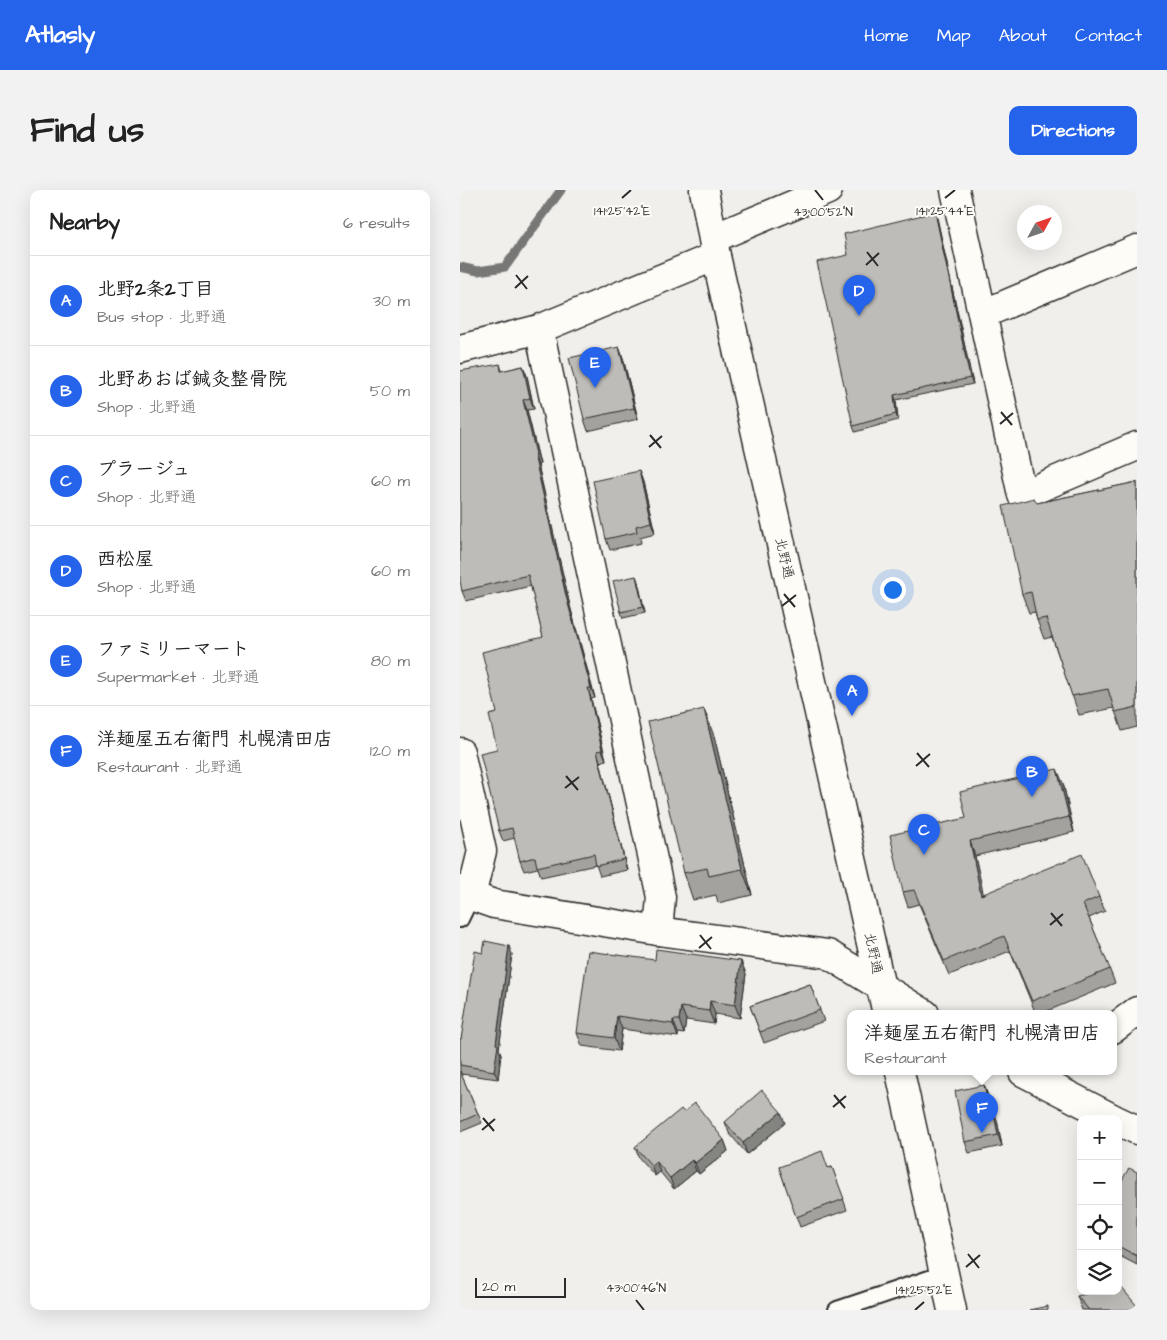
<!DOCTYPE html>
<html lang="en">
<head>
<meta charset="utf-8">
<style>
  body { margin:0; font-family:"Architects Daughter","Klee One",sans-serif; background:#f2f2f2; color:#222 }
  .controls { position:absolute; right:15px; bottom:15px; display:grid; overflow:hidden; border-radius:10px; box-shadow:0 5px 20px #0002 }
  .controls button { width:45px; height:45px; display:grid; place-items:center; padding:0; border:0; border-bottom:1px solid #e0e0e0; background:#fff; color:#222; font:25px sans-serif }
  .compass { position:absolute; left:557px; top:15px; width:45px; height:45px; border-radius:50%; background:#fff; box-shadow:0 5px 20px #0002; rotate:50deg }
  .scale { position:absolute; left:15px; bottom:12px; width:91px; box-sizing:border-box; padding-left:5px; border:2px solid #2b2b2b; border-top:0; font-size:14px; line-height:18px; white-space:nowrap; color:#2b2b2b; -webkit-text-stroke:4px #fdfcf7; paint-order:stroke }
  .you { position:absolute; left:432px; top:399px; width:18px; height:18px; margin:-12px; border:4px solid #fff; border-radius:50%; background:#1a73e8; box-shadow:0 0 0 8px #1a73e833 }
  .badge { display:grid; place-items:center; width:32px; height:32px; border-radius:50%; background:#2563eb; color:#fff; font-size:16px; font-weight:700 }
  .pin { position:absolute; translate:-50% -41px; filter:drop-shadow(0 1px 2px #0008) }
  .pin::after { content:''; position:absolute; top:26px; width:18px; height:15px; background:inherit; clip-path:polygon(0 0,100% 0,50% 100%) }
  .popup { position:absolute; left:387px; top:820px; width:270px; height:65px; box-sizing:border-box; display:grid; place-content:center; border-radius:10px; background:#fff; filter:drop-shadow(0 1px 4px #0005); font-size:16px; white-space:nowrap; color:#767676 }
  .popup b { font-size:19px; color:#222 }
  .popup::after { content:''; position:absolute; left:50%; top:100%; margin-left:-10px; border:10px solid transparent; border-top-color:#fff }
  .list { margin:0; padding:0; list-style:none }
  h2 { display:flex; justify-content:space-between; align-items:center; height:65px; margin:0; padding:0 20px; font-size:21px }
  h2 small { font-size:16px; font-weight:400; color:#767676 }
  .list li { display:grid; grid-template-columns:32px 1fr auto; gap:15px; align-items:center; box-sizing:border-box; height:90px; padding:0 20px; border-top:1px solid #e0e0e0 }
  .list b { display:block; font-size:19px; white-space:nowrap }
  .list p { margin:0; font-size:16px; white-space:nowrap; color:#767676 }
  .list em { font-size:16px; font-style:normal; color:#767676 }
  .icon { flex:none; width:28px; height:28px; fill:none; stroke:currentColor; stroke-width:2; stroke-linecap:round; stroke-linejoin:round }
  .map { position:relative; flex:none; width:677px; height:1120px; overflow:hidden; border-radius:10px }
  header { display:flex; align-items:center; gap:30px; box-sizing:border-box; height:70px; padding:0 25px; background:#2563eb; color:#fff }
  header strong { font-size:24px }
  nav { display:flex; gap:28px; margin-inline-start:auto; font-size:18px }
  .intro { display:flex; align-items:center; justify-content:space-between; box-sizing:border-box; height:120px; padding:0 30px }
  h1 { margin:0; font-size:35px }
  .button { padding:12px 22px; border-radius:10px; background:#2563eb; color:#fff; font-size:18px; font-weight:700 }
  main { display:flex; gap:30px; padding:0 30px }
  aside { flex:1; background:#fff; border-radius:10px; box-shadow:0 5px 20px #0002 }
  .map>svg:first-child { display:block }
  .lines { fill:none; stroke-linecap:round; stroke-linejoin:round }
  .stream { stroke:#777775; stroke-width:9 }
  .lane-casing { stroke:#2b2b2b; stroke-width:20 }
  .street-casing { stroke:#2b2b2b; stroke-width:31 }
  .secondary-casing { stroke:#2b2b2b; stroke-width:31 }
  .lane { stroke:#fdfcf7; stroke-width:16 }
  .street { stroke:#fdfcf7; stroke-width:28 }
  .secondary { stroke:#fdfcf7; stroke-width:28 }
  .wall { fill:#a3a29e; stroke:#2b2b2b }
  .shaded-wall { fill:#848481; stroke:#2b2b2b }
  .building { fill:#bdbcb8; stroke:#2b2b2b }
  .ticks { fill:none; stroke:#2b2b2b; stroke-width:2 }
  .labels { text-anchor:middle; stroke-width:4; stroke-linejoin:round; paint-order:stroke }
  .street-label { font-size:14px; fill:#2b2b2b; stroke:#fdfcf7 }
  .ticks-label { font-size:12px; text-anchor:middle; fill:#2b2b2b; stroke:#fdfcf7; stroke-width:4; stroke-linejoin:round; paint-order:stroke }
</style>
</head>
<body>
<header>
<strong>Atlasly</strong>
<nav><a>Home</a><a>Map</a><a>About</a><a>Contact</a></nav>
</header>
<div class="intro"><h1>Find us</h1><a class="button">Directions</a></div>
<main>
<aside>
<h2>Nearby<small>6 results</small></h2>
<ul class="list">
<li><span class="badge">A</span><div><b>北野2条2丁目</b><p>Bus stop · 北野通</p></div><em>30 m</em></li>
<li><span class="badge">B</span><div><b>北野あおば鍼灸整骨院</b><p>Shop · 北野通</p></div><em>50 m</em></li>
<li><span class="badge">C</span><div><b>プラージュ</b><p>Shop · 北野通</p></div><em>60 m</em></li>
<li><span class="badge">D</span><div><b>西松屋</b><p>Shop · 北野通</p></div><em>60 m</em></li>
<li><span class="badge">E</span><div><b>ファミリーマート</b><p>Supermarket · 北野通</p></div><em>80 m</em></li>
<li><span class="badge">F</span><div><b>洋麺屋五右衛門 札幌清田店</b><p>Restaurant · 北野通</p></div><em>120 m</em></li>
</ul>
</aside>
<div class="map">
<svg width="677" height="1120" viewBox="0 0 677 1120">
  <rect width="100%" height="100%" fill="#f0efeb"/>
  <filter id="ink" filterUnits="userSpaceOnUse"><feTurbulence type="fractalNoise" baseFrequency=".02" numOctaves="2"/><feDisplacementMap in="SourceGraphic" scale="10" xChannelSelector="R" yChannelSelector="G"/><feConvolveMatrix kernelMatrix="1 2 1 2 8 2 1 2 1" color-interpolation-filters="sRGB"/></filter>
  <g filter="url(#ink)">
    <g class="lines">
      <!-- stream -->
      <path class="stream" d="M0,77L18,81L45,77L101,0"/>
      <!-- lane casing -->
      <g class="lane-casing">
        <g id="lane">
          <path d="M0,729L11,706"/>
          <path d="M377,1120L484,1084"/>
        </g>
      </g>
      <!-- street casing -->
      <g class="street-casing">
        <g id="street">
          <path d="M495,0L562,305L677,256"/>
          <path d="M254,48L368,0"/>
          <path d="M523,124L677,59"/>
          <path d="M79,139L201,707L198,741"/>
          <path d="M0,159L79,139L256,66"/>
          <path d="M0,562L22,661L11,706"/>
          <path d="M653,839L677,821"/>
        </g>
      </g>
      <!-- secondary casing -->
      <g class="secondary-casing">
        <g id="secondary">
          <path d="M244,0L256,66L427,824"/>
          <path d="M0,699L11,706L34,714L198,741L368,764L465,824"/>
          <path d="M440,882L492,1120"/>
          <path d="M563,882L654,929"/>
          <path d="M658,931L677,940"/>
        </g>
      </g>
      <!-- lane -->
      <use href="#lane" class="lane"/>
      <!-- street -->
      <use href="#street" class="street"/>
      <!-- secondary -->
      <use href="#secondary" class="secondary"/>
    </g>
    <!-- wall -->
    <g class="wall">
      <path d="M477,28L513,194L436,210L438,230L395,242L393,236L388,65Z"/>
      <path d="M159,157L163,168L178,229L128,241L124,229Z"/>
      <path d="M40,174L42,181L63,176L67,186L74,219L67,220L80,274L78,275L110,416L135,508L131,509L146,570L140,572L167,680L140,686L136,675L81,687L78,678L64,681L60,671L55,648L43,651L39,641L37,523L83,447L71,396L6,411L2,401Z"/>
      <path d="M179,281L183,292L195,343L180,347L181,353L150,360L146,349Z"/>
      <path d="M677,292V537L662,541L654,518L619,525L592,447L584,449L577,430L575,422L569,423L562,404L577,313Z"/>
      <path d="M176,386L178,392L185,423L163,428L161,422Z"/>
      <path d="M254,546L292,705L258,713L256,705L233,710L224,683Z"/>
      <path d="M603,593L614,642L515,666L523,704L639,707L645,721L629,728L655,793L580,824H576L550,761L489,785L459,714L448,717L443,702L506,628Z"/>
      <path d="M23,763L52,764L39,859L41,864L38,889L1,884L22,933L0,942V849H1Z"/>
      <path d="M195,770L281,771L286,784L280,828L255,824L254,834L226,830L224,844L218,843V847L162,839L159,861L122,856L117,843Z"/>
      <path d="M350,794L364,831L304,853L290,816Z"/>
      <path d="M524,895L528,906L531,919L537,930L542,956L509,963L505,952Z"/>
      <path d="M224,922L264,950L268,961L239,984L236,981L214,999L200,982L195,986L179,968L175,957Z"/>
      <path d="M265,932L325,933L287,964L269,943Z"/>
      <path d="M319,977L368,978L372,977L387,1020L340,1037Z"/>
      <path d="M677,982V1075L658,1065V997Z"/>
      <path d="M617,1106L677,1120H622Z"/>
    </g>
    <!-- shaded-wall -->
    <g class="shaded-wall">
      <path d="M475,22L477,28L513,194L510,188Z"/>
      <path d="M159,157L163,168L178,229L174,218Z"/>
      <path d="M63,176L67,186L74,219L70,208Z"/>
      <path d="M434,205L436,210L438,230L436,224Z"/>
      <path d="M63,210L67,220L80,274L76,264Z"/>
      <path d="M74,264L78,275L110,416L135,508L131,498L106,406Z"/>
      <path d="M179,281L183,292L195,343L191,332Z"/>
      <path d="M176,386L178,392L185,423L183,417Z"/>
      <path d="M128,498L131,509L146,570L142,560Z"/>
      <path d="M244,519L254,546L292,705L282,679Z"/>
      <path d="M137,561L140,572L167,680L164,669Z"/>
      <path d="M597,579L603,593L614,642L609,627Z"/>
      <path d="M510,651L515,666L527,720L521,705Z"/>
      <path d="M49,756L52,764L39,859L41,864L38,889L34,881L36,854Z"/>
      <path d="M281,771L286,784L280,828L275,815Z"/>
      <path d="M250,811L255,824L254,834L249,821Z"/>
      <path d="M221,817L226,830L224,844L219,830Z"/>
      <path d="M157,826L162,839L159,861L154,848Z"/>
      <path d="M213,830L218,843V847L213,834Z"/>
      <path d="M524,895L528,906L533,931L529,920Z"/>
      <path d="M533,919L537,930L542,956L538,945Z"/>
      <path d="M321,922L325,933L287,964L283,953Z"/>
      <path d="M264,950L268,961L239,984L235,973Z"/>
      <path d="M232,970L236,981L214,999L210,988Z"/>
      <path d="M196,971L200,982L195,986L191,975Z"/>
    </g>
    <!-- building -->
    <g class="building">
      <path d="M475,22L510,188L434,205L436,224L393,236L357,72L388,65L384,44Z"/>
      <path d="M159,157L174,218L124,229L109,168Z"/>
      <path d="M40,174L41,181L63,176L70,208L63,210L76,264H74L106,406L131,498H128L142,560L137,561L164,669L136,676L134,664L77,677L75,667L60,671L52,638L39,641L20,563L37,559L29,525L37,523L22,462L83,447L68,385L2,401L0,391V181Z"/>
      <path d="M179,281L191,332L176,336L177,342L146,349L133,291Z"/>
      <path d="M677,292V517L655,522L648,499L612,506L586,428L577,430L571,402L562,404L543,316L574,308L577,313Z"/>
      <path d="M176,386L183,417L161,422L153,391Z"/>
      <path d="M244,519L282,679L249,686L247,678L224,683L188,532Z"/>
      <path d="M597,579L609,627L510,651L521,705L622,664L639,707L623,714L650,779L572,811L544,746L484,771L454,700L443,702L430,645L506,628L500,602Z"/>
      <path d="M25,751L49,756L36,854L38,855L34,881L0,875V849H1L15,761L23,763Z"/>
      <path d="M196,759L281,771L275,815L250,811L249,821L221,817L219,830H213V834L157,826L154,848L117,843L128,761L195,770Z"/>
      <path d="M350,794L360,820L300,842L290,816Z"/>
      <path d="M0,881L18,924L0,932Z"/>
      <path d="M524,895L529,920L533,919L538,945L505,952L495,901Z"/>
      <path d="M302,900L321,922L283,953L265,932Z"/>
      <path d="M235,913L264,950L235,973L232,970L210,988L196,971L191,975L175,957L221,919L224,922Z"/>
      <path d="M362,961L368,978L372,977L384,1009L336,1027L319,977Z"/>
      <path d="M669,978L677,982V1066L658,1056V997Z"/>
      <path d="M658,1097H661L677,1116V1120H629L617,1106L640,1101H658Z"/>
      <path d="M588,1116V1120H569Z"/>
    </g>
  </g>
  <!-- ticks -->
  <path class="ticks" d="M355,0L363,10M162,8L171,0M485,8L495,0M407,62L418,76M406,75L419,63M56,85L67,99M55,98L68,86M541,222L552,235M540,234L553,223M190,245L201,258M189,257L202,246M324,404L335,417M322,416L336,405M457,563L469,577M456,576L470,564M106,586L118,600M105,598L119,587M591,723L602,736M590,735L603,724M240,745L251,759M239,758L252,747M374,905L385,918M373,917L386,906M23,928L34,941M22,940L35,929M508,1064L519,1078M506,1077L520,1065M176,1110L184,1120M455,1120L464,1112"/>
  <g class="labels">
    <!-- street labels -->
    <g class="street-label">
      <text transform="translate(325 368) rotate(77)" y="5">北野通</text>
      <text transform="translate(414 763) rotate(78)" y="5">北野通</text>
    </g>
  </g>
  <g class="ticks-label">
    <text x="162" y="25">141°25'42"E</text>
    <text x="485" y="25">141°25'44"E</text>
    <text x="363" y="26">43°00'52"N</text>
    <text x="176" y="1102">43°00'46"N</text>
    <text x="464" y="1104">141°25'52"E</text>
  </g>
</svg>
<div class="controls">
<button>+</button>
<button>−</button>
<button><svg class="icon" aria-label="locate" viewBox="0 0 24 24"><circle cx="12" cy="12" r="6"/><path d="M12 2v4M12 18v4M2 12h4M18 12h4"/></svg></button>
<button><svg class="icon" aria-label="layers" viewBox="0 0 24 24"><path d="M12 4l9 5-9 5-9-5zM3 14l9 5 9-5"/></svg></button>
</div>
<svg class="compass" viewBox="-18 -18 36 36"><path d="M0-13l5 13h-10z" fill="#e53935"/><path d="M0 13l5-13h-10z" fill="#767676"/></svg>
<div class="scale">20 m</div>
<div class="you"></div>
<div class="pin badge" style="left:392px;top:526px">A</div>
<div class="pin badge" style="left:572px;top:607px">B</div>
<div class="pin badge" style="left:464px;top:665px">C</div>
<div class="pin badge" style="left:399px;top:126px">D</div>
<div class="pin badge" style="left:135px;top:198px">E</div>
<div class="pin badge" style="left:522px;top:943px">F</div>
<div class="popup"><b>洋麺屋五右衛門 札幌清田店</b>Restaurant</div>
</div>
</main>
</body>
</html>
